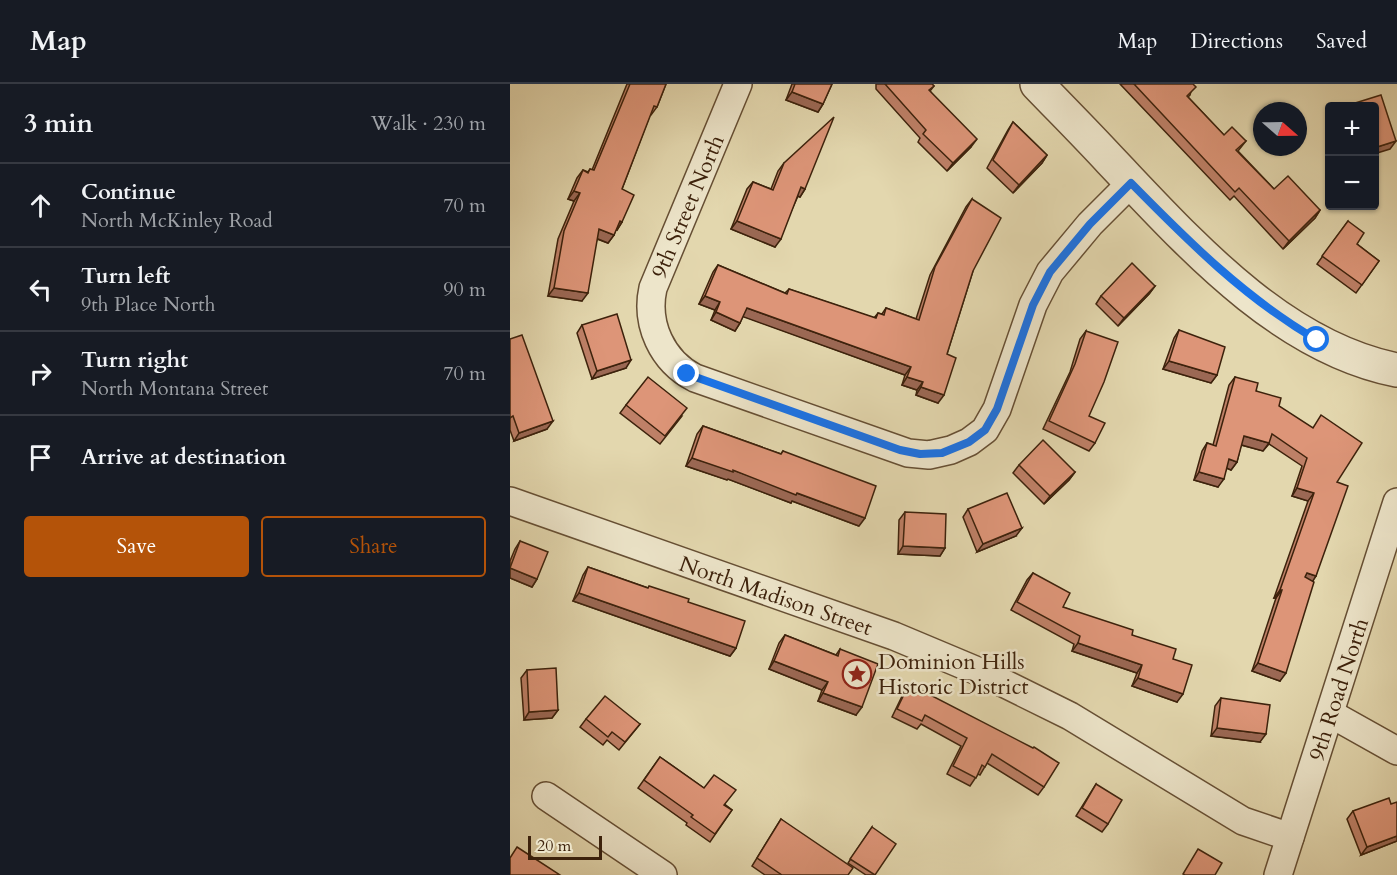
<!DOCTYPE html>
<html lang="en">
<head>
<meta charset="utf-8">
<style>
  body { margin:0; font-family:Cardo,serif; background:#20242c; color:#f1f3f6 }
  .controls { position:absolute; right:18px; top:18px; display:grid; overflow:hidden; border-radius:6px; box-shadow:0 2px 4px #0004 }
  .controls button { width:54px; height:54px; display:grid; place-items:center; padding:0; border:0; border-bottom:2px solid #363941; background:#171b24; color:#f1f3f6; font:30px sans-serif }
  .compass { position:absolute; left:743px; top:18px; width:54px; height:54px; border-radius:50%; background:#171b24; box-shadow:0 2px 4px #0004; rotate:110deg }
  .scale { position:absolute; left:18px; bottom:15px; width:74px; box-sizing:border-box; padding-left:6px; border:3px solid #3d220c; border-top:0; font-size:16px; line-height:21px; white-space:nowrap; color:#3d220c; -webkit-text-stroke:4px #ede5ca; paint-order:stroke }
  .stop { position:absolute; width:18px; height:18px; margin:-14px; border:4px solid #1a73e8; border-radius:50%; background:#fff }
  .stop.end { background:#1a73e8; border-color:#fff; box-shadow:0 2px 6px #0008 }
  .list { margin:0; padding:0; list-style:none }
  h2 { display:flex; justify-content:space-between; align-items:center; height:78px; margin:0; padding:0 24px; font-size:26px }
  h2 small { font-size:20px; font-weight:400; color:#9ea1a6 }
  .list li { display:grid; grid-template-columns:39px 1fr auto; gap:18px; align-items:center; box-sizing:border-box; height:84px; padding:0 24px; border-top:2px solid #363941 }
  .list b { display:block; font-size:22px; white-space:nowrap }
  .list p { margin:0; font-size:20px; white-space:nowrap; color:#9ea1a6 }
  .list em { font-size:20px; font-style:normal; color:#9ea1a6 }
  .actions { display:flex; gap:12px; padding:18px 24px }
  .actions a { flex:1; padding:14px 0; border:2px solid #b45309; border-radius:6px; text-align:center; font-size:21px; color:#b45309 }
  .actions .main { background:#b45309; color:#fff }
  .icon { flex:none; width:33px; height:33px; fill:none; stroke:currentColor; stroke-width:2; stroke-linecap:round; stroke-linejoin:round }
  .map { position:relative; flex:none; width:887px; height:791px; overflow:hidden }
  header { display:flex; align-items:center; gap:36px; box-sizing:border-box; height:84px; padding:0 30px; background:#171b24; border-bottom:2px solid #363941 }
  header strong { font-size:28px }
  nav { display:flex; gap:33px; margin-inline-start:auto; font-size:21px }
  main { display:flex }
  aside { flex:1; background:#171b24 }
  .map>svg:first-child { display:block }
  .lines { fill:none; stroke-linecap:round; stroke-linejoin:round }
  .minor-casing { stroke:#664f34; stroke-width:30 }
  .tertiary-casing { stroke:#664f34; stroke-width:36 }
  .minor { stroke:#ede5ca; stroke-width:27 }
  .tertiary { stroke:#ede5ca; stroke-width:33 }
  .wall { fill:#be8067; stroke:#3d220c; stroke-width:1.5 }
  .shaded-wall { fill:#9b6854; stroke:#3d220c; stroke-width:1.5 }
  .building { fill:#dd9578; stroke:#3d220c; stroke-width:1.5 }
  .route { stroke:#1a73e8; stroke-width:8 }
  .labels { text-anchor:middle; stroke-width:5; stroke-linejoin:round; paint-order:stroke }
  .street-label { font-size:22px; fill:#3d220c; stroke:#ede5ca }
  .poi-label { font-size:22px; fill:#3d220c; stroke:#ede5ca; text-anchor:start }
</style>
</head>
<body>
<header>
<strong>Map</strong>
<nav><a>Map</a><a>Directions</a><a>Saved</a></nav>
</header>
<main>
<aside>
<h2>3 min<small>Walk · 230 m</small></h2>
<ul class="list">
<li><svg class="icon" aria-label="ahead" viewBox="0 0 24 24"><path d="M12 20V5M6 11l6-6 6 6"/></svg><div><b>Continue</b><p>North McKinley Road</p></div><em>70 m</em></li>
<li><svg class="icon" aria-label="left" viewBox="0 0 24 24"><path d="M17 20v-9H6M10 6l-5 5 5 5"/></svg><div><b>Turn left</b><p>9th Place North</p></div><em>90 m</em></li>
<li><svg class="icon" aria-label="right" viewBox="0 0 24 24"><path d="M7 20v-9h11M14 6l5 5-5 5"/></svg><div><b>Turn right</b><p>North Montana Street</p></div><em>70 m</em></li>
<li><svg class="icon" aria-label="arrive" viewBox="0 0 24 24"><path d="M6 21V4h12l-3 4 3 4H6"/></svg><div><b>Arrive at destination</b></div></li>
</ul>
<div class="actions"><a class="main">Save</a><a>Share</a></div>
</aside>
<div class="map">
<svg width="887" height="791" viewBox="0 0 887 791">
  <rect width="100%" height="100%" fill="#e3d7ae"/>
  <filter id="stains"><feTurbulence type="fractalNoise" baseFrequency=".00333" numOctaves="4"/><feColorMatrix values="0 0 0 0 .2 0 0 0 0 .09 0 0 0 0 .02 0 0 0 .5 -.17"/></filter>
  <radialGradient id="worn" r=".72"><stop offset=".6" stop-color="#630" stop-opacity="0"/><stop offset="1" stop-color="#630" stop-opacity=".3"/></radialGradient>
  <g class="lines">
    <!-- minor casing -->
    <g class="minor-casing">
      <g id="minor">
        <path d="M228,0L143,204C135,240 152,277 185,294L398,369L419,371L441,366L459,358L475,346L487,325L523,221L540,188L580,140L621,99"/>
        <path d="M0,417L384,552L477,591L560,632L733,737L780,753"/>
        <path d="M821,630L887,667"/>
        <path d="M36,712L153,791"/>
        <path d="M768,791L887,418"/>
      </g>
    </g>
    <!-- tertiary casing -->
    <g class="tertiary-casing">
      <path id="tertiary" d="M527,0C551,25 576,50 600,76C678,158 770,263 887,286"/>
    </g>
    <!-- minor -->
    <use href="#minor" class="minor"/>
    <!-- tertiary -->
    <use href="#tertiary" class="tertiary"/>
  </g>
  <!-- wall -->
  <g class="wall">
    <path d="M117,0H156L147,23L141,31H140L112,105V138L107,146L106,145L104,151L98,159L87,155L72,217L38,212L48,155L64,117L58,115L67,94L73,86L78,88L80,85L82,86Z"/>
    <path d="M282,0H322L313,20L308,28L276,16Z"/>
    <path d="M366,0H422L424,2L420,7L461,63L437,87L408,58L410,54L366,5Z"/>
    <path d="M610,0H683L680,11L678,13L714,51L736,57L728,67L764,105L810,126L805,134L773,165L724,112L720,116Z"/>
    <path d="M503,38L537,71L532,79L503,109L477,84L498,46Z"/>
    <path d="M274,79L295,105L290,113L288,112L265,163L221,145L237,105L243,98L261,105L268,87Z"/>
    <path d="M462,115L463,187L437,270L428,319L406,311L407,306L392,301L395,291L233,232L230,239L225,247L201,236L205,226L189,220L203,188L208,181L275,209L279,205L364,234L368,229L372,230L376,224L406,235L420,191L456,123Z"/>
    <path d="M838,137L847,160L869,177L846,209L807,180Z"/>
    <path d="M645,202L639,210L608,242L586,220L591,212Z"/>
    <path d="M72,241L116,284L82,295L67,249Z"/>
    <path d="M669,246L707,291L701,299L653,285L664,254Z"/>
    <path d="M576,247L579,332L585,359L579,367L533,345L560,288L570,255Z"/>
    <path d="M0,255L37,345L4,357L0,346Z"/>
    <path d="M725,293L769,322L827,398L806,492L802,497L770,597L742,587L766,514H764L798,417L782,412L792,382L759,360L753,367L731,361L727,378L721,386L717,384L708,403L684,396L692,367L697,359L703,361L719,301Z"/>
    <path d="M116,321L172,332L150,360L110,329Z"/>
    <path d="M193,342L271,370L273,367L349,442L282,417L281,419L218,395L217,396L176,382L187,350Z"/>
    <path d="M509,381L565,388L559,396L534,420L503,389Z"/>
    <path d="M458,425L506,452L467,468L453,433Z"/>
    <path d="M395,428L435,464L430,472L388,470L389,436Z"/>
    <path d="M10,457L27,495L22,503L0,494V477L5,465Z"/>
    <path d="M78,483L178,518L226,564L220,572L63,517L73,491Z"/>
    <path d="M523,489L553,523L622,551L663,575L667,618L622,602L627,589L562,567L564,560L501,526L517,496Z"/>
    <path d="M275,551L326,571L330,565L346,631L308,617L312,606L259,585L269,559Z"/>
    <path d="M17,586L48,626L42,634L14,636L11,594Z"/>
    <path d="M399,600L534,703L528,711L477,679L470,691L468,690L460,702L437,690L451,662L411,640L407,645L382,633L394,608Z"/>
    <path d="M711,614L750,658L701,652L705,622Z"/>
    <path d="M76,635L130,640L109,666L97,656L93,661L70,643Z"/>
    <path d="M150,673L194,704L222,726L200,758L176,741L177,739L128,704Z"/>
    <path d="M586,700L598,740L592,748L566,732Z"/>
    <path d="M881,720L887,757L851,771L837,735L843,727Z"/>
    <path d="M271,735L338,791H255L242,782Z"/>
    <path d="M362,743L365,791H356L338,779Z"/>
  </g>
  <!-- shaded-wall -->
  <g class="shaded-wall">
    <path d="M282,8L313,20L308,28L276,16Z"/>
    <path d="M467,55L461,63L437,87L443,79Z"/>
    <path d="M886,57L880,65L864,70V64Z"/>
    <path d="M537,71L532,79L503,109L509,101Z"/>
    <path d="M291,103L295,105L290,113L285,111Z"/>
    <path d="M64,107L70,109L64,117L58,115Z"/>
    <path d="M810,126L805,134L773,165L779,157Z"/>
    <path d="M110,137L112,138L107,146L104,145Z"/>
    <path d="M227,137L271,155L265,163L221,145Z"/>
    <path d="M89,145L104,151L98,159L83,153Z"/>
    <path d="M645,202L639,210L608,242L614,234Z"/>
    <path d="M44,204L78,209L72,217L38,212Z"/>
    <path d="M195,212L210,218L205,226L189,220Z"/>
    <path d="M237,224L401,283L395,291L231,232Z"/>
    <path d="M206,228L230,239L225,247L201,236Z"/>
    <path d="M121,276L116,284L82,295L87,287Z"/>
    <path d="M659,277L707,291L701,299L653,285Z"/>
    <path d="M397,293L413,298L407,306L392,301Z"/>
    <path d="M411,303L434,311L428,319L406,311Z"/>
    <path d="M43,337L37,345L4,357L9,349Z"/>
    <path d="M734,352L759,359L753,367L728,360Z"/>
    <path d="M182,374L223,386L355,434L349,442L282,417L281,419L218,395L217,396L176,382Z"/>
    <path d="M719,375L727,378L721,386L714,383Z"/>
    <path d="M565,388L559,396L534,420L540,412Z"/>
    <path d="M689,388L714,395L708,403L684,396Z"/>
    <path d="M787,404L804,409L798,417L782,412Z"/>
    <path d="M512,444L506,452L467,468L473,460Z"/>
    <path d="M393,462L435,464L430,472L388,470Z"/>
    <path d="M0,484L27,495L22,503L0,494Z"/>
    <path d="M797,489L806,492L801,500L791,497Z"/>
    <path d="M770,506H772L766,514H764Z"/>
    <path d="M69,509L226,564L220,572L63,517Z"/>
    <path d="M568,559L632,581L627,589L562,567Z"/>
    <path d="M264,577L318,598L312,606L259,585Z"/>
    <path d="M748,579L776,589L770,597L742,587Z"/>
    <path d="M628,594L673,610L667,618L622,602Z"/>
    <path d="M313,609L352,623L346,631L308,617Z"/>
    <path d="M48,626L42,634L14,636L19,628Z"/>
    <path d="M707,644L756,650L750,658L701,652Z"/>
    <path d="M887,752V757L851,771L857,763Z"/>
  </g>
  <!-- building -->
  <g class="building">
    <path d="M120,0H156L147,23L144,22L112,105L124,111L112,138L110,137L104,151L89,145L78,209L44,204L54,147L70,109L64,107L73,86L78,89L80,85L84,86Z"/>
    <path d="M285,0H322L313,20L282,8Z"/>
    <path d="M375,0H422L424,2L419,6L467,55L443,79L413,50L416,46Z"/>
    <path d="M624,0H683L686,3L677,12L714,51L722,43L736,57L726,66L764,105L778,92L810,126L779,157L729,104L725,108Z"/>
    <path d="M871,11L886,57L864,64V22H843L842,20Z"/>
    <path d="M324,33L295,105L291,103L271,155L227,137L243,98L263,106L274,79Z"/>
    <path d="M503,38L537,71L509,101L483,76Z"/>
    <path d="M462,115L491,134L463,187L437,270L446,274L434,311L411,303L413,298L397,293L401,283L237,224L230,239L206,228L210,218L195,212L208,181L277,210L279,205L366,234L368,229L374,231L376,224L409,236L425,183Z"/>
    <path d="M838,137L854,149L847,160L869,177L852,201L812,172Z"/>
    <path d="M622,179L645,202L614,234L591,212Z"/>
    <path d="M107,230L121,276L87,287L72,241Z"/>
    <path d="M669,246L715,263L707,291L659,277Z"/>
    <path d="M576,247L608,258L594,298L579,332L595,339L585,359L539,337L565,280Z"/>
    <path d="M12,251L43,337L9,349L3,332L0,334V255Z"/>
    <path d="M138,293L177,324L155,352L116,321Z"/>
    <path d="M725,293L748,299L746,307L771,314L769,322L803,344L811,331L852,359L827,398L838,402L806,492L797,489L795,493L804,498L776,589L748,579L772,506H770L804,409L787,404L797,374L762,350L759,359L734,352L727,378L719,375L714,395L689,388L697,359L706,362Z"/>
    <path d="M193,342L271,370L273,367L366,402L355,434L287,409L286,411L223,386V388L182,374Z"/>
    <path d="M533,356L565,388L540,412L509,381Z"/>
    <path d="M497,409L512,444L473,460L458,425Z"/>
    <path d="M395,428L436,430L435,464L393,462Z"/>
    <path d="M10,457L38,468L27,495L0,484Z"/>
    <path d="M78,483L138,504L139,502L179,515L178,518L235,537L226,564L69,509Z"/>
    <path d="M523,489L560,509L553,523L623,546L622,551L666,565L663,575L682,581L673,610L628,594L632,581L568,559L570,552L507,518Z"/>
    <path d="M275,551L328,572L330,565L368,580L352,623L313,609L318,598L264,577Z"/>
    <path d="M46,584L48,626L19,628L17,586Z"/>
    <path d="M399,600L523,664L524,663L549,679L534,703L482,670L475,683L472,681L466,694L443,682L457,654L415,631L412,637L387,625Z"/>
    <path d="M95,612L130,640L115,658L102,648L98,653L76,635Z"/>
    <path d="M711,614L760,621L756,650L707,644Z"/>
    <path d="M150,673L194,704L204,691L226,706L214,721L222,726L205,750L181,733L183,731L134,696Z"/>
    <path d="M586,700L612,716L598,740L572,724Z"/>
    <path d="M879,714L881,720L887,718V752L857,763L843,727Z"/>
    <path d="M271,735L343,784L338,791H272L247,774Z"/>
    <path d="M362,743L386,760L365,791L340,775Z"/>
    <path d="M7,763L50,791H0V774Z"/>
    <path d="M688,765L712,779L705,791H675L673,790Z"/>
  </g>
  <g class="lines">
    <!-- route -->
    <path class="route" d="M177,290L390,366L410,370L432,369L459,358L475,346L487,325L523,221L540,188L580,140L621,99C679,158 735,214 807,256"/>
  </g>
  <!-- icons -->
  <defs>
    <g id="sight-ring" transform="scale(1.5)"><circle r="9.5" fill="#ede5ca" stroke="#8f2418" stroke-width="1.5"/><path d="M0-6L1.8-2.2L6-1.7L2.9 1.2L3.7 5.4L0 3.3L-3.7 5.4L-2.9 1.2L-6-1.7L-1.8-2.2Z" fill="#8f2418"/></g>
  </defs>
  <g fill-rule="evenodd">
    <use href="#sight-ring" x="347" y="590"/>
  </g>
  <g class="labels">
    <!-- street labels -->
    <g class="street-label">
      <text transform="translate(177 122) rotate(-67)" y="8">9th Street North</text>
      <text transform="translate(266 511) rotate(19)" y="8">North Madison Street</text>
      <text transform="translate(828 605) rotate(-72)" y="8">9th Road North</text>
    </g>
    <!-- poi labels -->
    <g class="poi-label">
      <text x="368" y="585">Dominion Hills<tspan x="368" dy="25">Historic District</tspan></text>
    </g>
  </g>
  <rect width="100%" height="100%" filter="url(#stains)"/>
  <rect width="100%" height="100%" fill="url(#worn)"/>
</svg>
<div class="controls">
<button>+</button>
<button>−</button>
</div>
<svg class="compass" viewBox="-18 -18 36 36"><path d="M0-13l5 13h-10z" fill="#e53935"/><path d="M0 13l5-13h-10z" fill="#9ea1a6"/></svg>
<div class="scale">20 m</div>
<div class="stop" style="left:807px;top:256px"></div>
<div class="stop end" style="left:177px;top:290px"></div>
</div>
</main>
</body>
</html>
